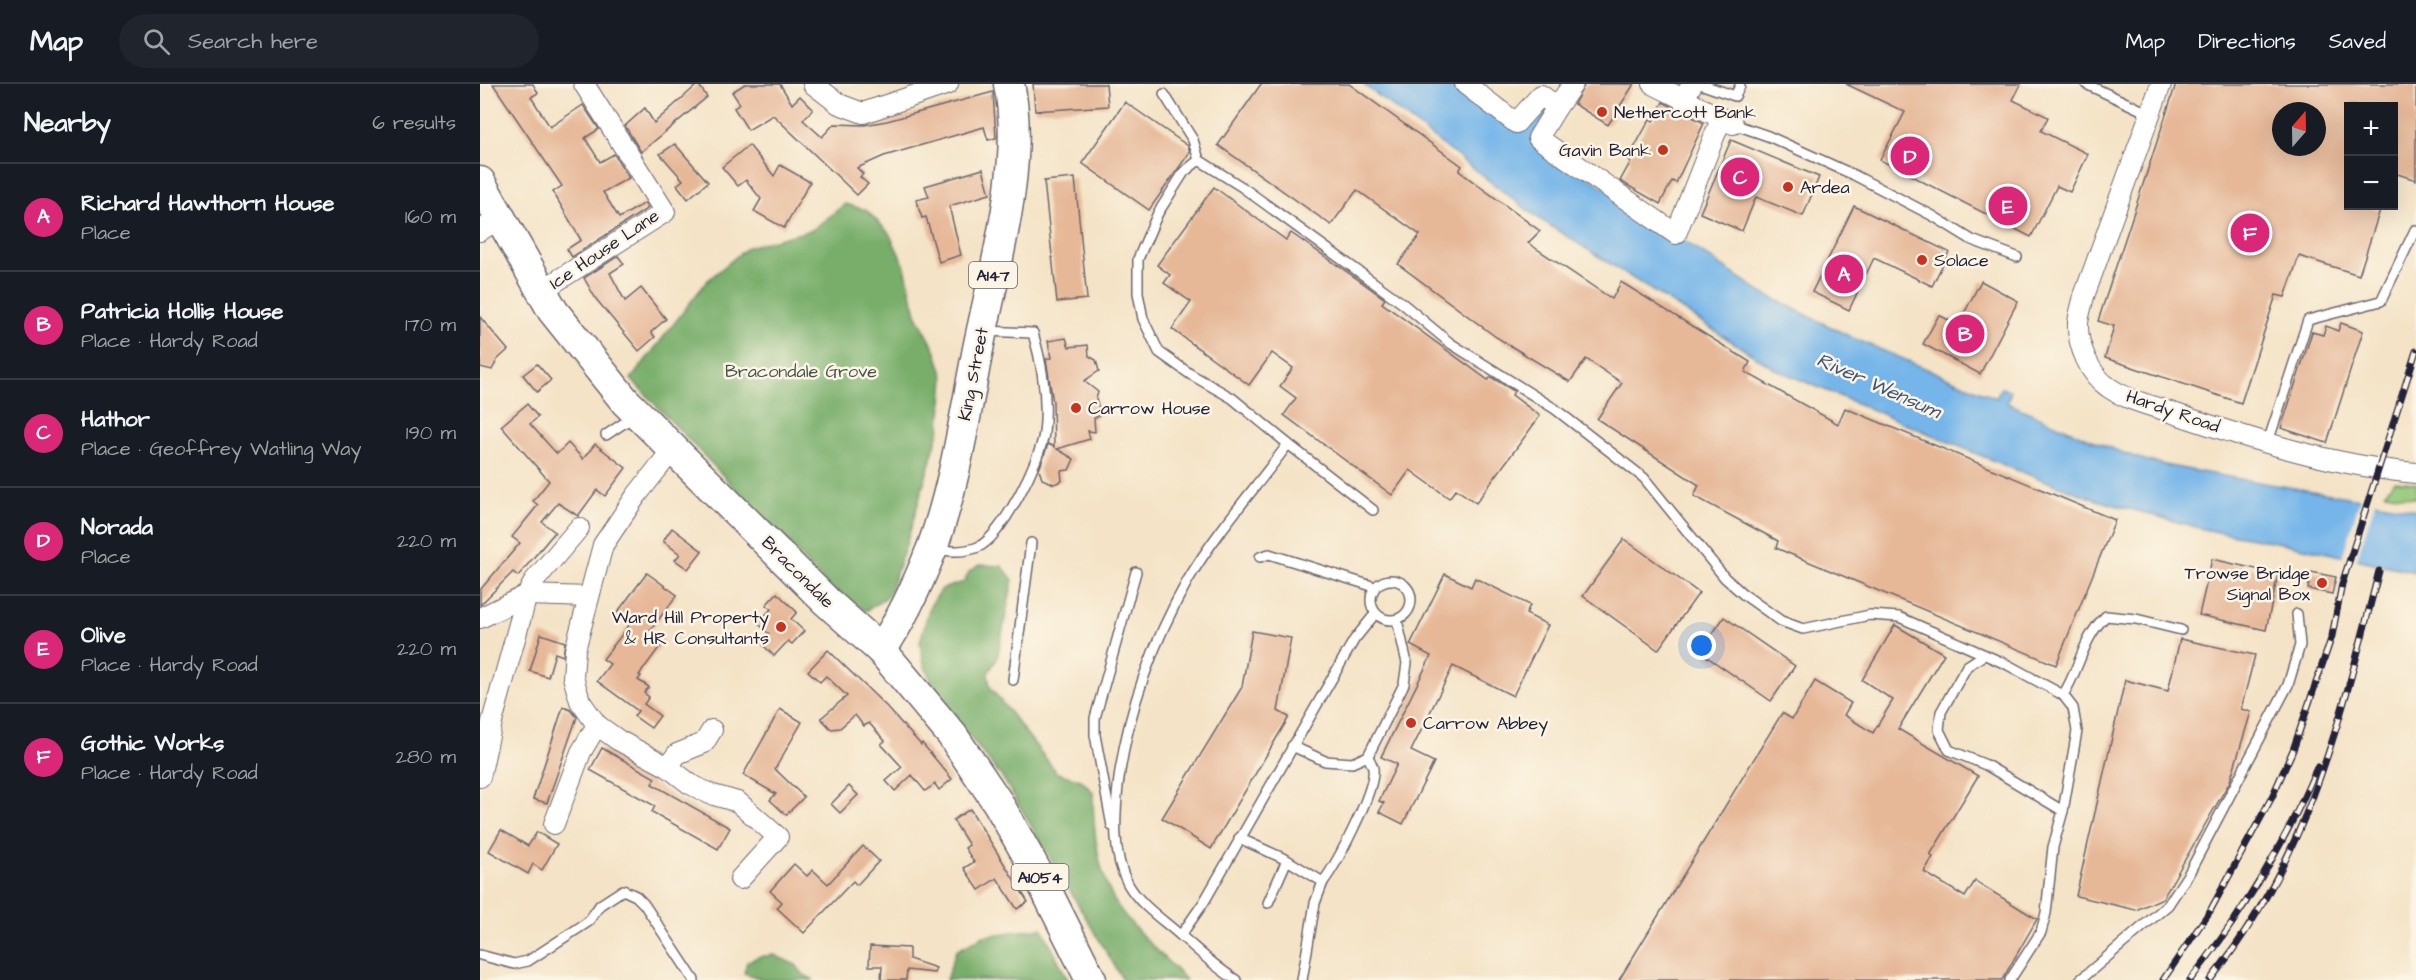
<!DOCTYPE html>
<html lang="en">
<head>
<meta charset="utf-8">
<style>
  body { margin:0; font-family:"Architects Daughter",sans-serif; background:#20242c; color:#f1f3f6 }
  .controls { position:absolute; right:18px; top:18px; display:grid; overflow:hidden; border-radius:0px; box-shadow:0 6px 24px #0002 }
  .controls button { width:54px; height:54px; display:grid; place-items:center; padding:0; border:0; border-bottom:2px solid #363941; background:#171b24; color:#f1f3f6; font:30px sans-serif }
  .compass { position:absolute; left:1792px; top:18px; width:54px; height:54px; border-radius:50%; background:#171b24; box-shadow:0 6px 24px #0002; rotate:20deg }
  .you { position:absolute; left:1222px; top:562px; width:21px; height:21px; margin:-15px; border:4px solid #fff; border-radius:50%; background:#1a73e8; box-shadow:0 0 0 9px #1a73e833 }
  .badge { display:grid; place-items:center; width:39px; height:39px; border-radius:50%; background:#db2777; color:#fff; font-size:20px; font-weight:700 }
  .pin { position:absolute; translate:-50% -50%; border:3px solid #fff; box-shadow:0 2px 6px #0006 }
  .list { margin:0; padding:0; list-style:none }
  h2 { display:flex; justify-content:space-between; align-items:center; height:78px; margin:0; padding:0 24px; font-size:26px }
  h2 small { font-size:20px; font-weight:400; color:#9ea1a6 }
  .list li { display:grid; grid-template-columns:39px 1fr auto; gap:18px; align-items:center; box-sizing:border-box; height:108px; padding:0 24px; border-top:2px solid #363941 }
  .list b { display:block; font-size:22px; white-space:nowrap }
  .list p { margin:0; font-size:20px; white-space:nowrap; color:#9ea1a6 }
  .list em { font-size:20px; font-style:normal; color:#9ea1a6 }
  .icon { flex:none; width:33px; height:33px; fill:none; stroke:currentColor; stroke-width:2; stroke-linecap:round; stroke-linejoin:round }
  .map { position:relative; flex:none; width:1936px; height:896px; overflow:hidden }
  header { display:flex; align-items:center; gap:36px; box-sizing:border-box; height:84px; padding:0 30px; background:#171b24; border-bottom:2px solid #363941 }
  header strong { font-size:28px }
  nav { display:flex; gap:33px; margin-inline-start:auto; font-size:21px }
  .search { width:420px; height:54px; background:#20242c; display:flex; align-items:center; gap:15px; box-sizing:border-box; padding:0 21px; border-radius:33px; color:#9ea1a6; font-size:22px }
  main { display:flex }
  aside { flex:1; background:#171b24 }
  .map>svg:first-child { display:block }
  .green { fill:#96ca7b; stroke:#5c765b; stroke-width:1.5 }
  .forest { fill:#78ae6b; stroke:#4d6853; stroke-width:1.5 }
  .water { fill:#74b5e9; stroke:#4b6c92; stroke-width:1.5 }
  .pier { fill:#f4e3c6 }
  .building { fill:#e6b898; fill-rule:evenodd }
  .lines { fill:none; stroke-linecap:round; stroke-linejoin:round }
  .lane-casing { stroke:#6c666c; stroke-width:12 }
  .street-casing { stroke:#6c666c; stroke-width:22 }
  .primary-casing { stroke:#6c666c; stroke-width:33 }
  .lane { stroke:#fff; stroke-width:9 }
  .street { stroke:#fff; stroke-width:20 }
  .primary { stroke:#fff; stroke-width:30 }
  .rail-casing { stroke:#22223b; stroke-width:7 }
  .rail { stroke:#fcf5e5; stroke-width:4.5; stroke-dasharray:14; stroke-linecap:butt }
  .poi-dot { fill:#c8321e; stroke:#fcf5e5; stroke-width:2 }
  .labels { text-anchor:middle; stroke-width:5; stroke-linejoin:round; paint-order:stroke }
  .shield { fill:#fcf5e5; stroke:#63616e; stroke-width:1.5 }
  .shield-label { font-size:16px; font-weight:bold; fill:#22223b }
  .poi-label { font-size:18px; fill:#22223b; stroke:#fcf5e5; text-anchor:start }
  .street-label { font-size:18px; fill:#22223b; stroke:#fcf5e5 }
  .park-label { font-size:18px; fill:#45544e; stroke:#fcf5e5 }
  .water-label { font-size:20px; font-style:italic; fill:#3f5578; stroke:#fcf5e5 }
</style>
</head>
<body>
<header>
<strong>Map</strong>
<div class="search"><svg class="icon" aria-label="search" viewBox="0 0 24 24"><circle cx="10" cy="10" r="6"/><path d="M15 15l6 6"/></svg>Search here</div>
<nav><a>Map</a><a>Directions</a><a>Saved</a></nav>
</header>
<main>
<aside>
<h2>Nearby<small>6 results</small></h2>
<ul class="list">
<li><span class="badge">A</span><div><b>Richard Hawthorn House</b><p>Place</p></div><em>160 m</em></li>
<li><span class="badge">B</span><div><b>Patricia Hollis House</b><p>Place · Hardy Road</p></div><em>170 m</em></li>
<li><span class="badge">C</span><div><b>Hathor</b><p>Place · Geoffrey Watling Way</p></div><em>190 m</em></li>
<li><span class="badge">D</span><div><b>Norada</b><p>Place</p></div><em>220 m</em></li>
<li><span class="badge">E</span><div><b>Olive</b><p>Place · Hardy Road</p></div><em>220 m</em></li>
<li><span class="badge">F</span><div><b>Gothic Works</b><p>Place · Hardy Road</p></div><em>280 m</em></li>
</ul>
</aside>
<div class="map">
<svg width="1936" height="896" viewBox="0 0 1936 896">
  <rect width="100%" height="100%" fill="#fcf5e5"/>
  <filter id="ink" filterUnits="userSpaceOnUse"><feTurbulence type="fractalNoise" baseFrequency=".0167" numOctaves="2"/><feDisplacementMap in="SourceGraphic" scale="12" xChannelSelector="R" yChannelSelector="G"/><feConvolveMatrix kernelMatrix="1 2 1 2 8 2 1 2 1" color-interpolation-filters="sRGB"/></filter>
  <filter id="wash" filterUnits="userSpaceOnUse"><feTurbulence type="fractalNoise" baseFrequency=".008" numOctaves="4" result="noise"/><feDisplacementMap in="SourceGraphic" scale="24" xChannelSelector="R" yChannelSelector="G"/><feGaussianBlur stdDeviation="1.35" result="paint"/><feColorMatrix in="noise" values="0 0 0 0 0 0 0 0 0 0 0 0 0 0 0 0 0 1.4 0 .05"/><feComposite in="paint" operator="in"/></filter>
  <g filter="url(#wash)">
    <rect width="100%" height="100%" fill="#f4e3c6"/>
    <!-- green -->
    <path class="green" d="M1914,397L1936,399V414L1905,409Z"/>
    <!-- forest -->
    <g class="forest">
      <path d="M365,120L386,126L409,149L425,183L436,230L455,265L464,293L460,344L426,461L408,512L386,527L348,502L151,295L227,197L268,163L332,146Z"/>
      <path d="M499,481L522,482L533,496L517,575L508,589L510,603L577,689L601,696L613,708C613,744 617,785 634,816C647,839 687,876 706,896H643L524,696L460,615L444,581L440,558L450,522L462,505L484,498L489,488Z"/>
      <path d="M562,844L588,896H466L476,867L504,852Z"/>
      <path d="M294,871L316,881L324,891L334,896H284L264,889L267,878L278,873Z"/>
    </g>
    <!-- water -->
    <path class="water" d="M883,0H979L1041,47L1062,22L1069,26L1052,55L1282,209L1373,254L1516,314L1521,304L1531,307L1527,319C1575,338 1631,369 1680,380C1765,398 1851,408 1936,426V488L1801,459L1727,446L1617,416L1531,384L1295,285L1055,132Z"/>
    <!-- pier -->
    <path class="pier" d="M1881,412L1896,415L1876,477L1862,474Z"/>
    <g id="blocks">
      <!-- building -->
      <g class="building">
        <path d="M13,0H53L58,9L51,13L70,43L103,21L119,45L105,54L120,78L134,70L149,94L123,108L139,134L165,119L168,124L92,173L87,165L101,156L73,108L82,102Z"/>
        <path d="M218,0L227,13L161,68L145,42L165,24L174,39Z"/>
        <path d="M265,0H300L312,20L320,12L333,25L323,36L342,53L354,40L384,41L407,37L513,8L516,54L508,56L504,43L404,72L377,84L383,90L380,93L388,100L377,111L293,31L268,46L254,24L260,20L252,8Z"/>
        <path d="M553,0H626L628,22L555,27Z"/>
        <path d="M781,0H869L982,82L979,87L1060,147L1048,159L1132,215L1141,198L1270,278L1265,288L1358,340L1365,324L1635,436L1576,581L1296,464L1298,457L1214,412L1219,401L1117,335L1142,299L1106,275L1090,298L1016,253L918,180L940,151L877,106L851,141L738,61Z"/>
        <path d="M1105,0H1154L1128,41L1094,20Z"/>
        <path d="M1366,0H1541L1533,16L1568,33L1561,47L1608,70L1590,108L1577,102L1551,153L1400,76L1425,28Z"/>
        <path d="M1696,0H1936V96L1914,89V22H1869V122H1888L1900,126L1879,191L1819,172L1805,213L1796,211L1761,319L1625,274L1634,242L1618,237ZM1801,27H1837V63H1801Z"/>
        <path d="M645,18L708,62L710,68L669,126L602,79Z"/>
        <path d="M1183,18L1224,39L1196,99L1192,97L1180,120L1140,97L1151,77L1148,75L1170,35L1173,37Z"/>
        <path d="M1251,56L1339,93L1323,132L1276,113L1262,147L1220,129Z"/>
        <path d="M195,60L228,98L208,115L197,101L203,96L180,70Z"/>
        <path d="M269,61L294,92L300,81L330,98L304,144L274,127L281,115L266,96L258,102L242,83Z"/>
        <path d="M503,85L510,110L469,122L481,171L459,178L446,133L442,134L436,116L449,113L445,102Z"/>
        <path d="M595,94L607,215L577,218L564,97Z"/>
        <path d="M734,103L806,156L811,149L880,197L905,215L902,219L1008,296L1011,293L1034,307L1032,311L1060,332L996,419L976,405L969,414L930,386L912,411L804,331L816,314L800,302L813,284L792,269L769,301L692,245L711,218L684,199L690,191L677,181Z"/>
        <path d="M1374,122L1469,168L1452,202L1394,174L1369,226L1332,208Z"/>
        <path d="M138,172L144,180L130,189L145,217L161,204L186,235L171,248L175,253L159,267L116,215L104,194Z"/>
        <path d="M1501,197L1538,217L1500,290L1443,260L1459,231L1478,241Z"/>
        <path d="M0,233L28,266L17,276L12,286L0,283Z"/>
        <path d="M1861,239L1883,247L1847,359L1801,344L1832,248L1843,251L1846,242L1858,247Z"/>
        <path d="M586,254L589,263L608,261L609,272L616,276L619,287L604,297L618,308L616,315L621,331L614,334L615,348L608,347L610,355L577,365L594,375L589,386L581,387L582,397L574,400L562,395L559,386L568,360L574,363L573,318L566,275L571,274L568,257Z"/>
        <path d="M57,280L71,296L57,308L43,291Z"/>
        <path d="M47,320L58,333L50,340L77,370L88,359L103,375L115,360L146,384L125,412L117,406L98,432L78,419L62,438L75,448L38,492L33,488L0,521V506L40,459L32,453L58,421L53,417L69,397L21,342Z"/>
        <path d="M192,444L222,467L208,485L195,476L200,470L183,457Z"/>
        <path d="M1144,455L1219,509L1178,566L1103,512Z"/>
        <path d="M1732,475L1798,490L1786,546L1719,531Z"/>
        <path d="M1831,488L1856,493L1852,510L1828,505Z"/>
        <path d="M167,489L197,511L170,547L184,557L159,591L161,592L158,596L169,603L164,609L169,613L164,620L180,632L171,644L154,632L158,627L117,597L130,580L123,575L150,540L136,530Z"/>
        <path d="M965,490L991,503L995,494L1050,521L1046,530L1068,541L1033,612L973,582L931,667L954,678L923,740L899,728L904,719L899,717L917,680L901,673L951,572L930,561Z"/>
        <path d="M297,509L317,528L311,535L324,547L312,560L308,557L294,572L281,559L289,550L278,539L291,525L286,521Z"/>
        <path d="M1244,533L1315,582L1291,617L1220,568Z"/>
        <path d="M1415,541L1464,570L1418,645L1498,692L1450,771L1453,773L1444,788L1485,813L1495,797L1557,835L1522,896H1139L1302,629L1312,635L1335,597L1371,619L1364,631L1393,649L1413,616L1382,596Z"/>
        <path d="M772,547L811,554L798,627L809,633L731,765L682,734L762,603Z"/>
        <path d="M61,550L85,558L83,572L75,569L68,593L50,587Z"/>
        <path d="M1700,555L1775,571L1761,625L1771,628L1750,697L1683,814L1656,826L1596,812L1645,596L1688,607Z"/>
        <path d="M348,566L407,623L441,661L442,659L472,695L459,706L455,700L445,707L432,691L415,707L406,697L422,683L401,660L405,657L389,639L384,642L375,631L360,644L351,645L341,634L367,612L346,592L340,598L328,587Z"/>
        <path d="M83,623L91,626L97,633L67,719L53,715Z"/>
        <path d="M300,625L322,638L295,685L324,713L306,731L290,716L296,710L263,691Z"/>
        <path d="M122,664L175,694L172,700L250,744L238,765L172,728L175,722L110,686Z"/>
        <path d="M369,702L378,711L360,729L351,720Z"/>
        <path d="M490,725L548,818L537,825L517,794L499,806L484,784L494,778L485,764L489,761L473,736Z"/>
        <path d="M21,746L48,762L57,748L77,760L62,786L53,780L48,790L9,767Z"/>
        <path d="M383,762L399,777L377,801L373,797L324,849L297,824L302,818L290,807L314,780L327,792L333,786L348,800Z"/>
        <path d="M390,862L429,864V875L456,884L454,889L427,886L426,896H401L402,882H389Z"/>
      </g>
    </g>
  </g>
  <g filter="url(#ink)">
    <use href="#blocks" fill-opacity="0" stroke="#6c666c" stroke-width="1.5"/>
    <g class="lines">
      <!-- lane casing -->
      <g class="lane-casing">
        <g id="lane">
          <path d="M1220,0L1255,12L1260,2"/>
          <path d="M1606,0L1670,30"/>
          <path d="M684,10L713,56L719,76"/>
          <path d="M1253,40L1288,52L1374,91L1453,132L1492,156L1537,173"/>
          <path d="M126,351L153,333"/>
          <path d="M1788,358L1828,236L1901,217L1935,146"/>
          <path d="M808,360L893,426"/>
          <path d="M457,465C469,468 486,468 498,463C522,453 561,374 564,349C568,316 562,280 553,249L505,247"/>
          <path d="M780,473L789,470L895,503"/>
          <circle cx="911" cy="516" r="20"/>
          <path d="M1504,571L1487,582L1461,628L1459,646L1469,666L1506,681L1583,727"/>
          <path d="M533,596L551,459"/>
          <path d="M1583,611C1600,585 1602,554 1626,532L1656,535L1701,546"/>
          <path d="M812,662L845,677L872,679L888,672L924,600L927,579L917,536"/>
          <path d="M632,742L615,651V634L656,488"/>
          <path d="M759,754L807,776L788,819"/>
          <path d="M807,776L843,798L835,819L822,896"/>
          <path d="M843,798C856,781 896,706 893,685C893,681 889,676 888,672"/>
          <path d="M701,851L724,818L874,556L895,530"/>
          <path d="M0,871L34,880L48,877L108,838L120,821L143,806L156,812L164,820L214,896"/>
          <path d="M756,896C735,883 719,867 700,851C682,835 660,821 648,800C632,771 635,733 638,702C647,628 672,560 708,496C736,448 775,405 808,360L752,314L710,290L679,268L663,235L658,209V175L678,129L704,88L719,76L762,103L922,219L970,259L1075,325L1164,394L1245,494L1263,510L1301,537L1323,545L1390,531L1419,533L1528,581L1583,611L1593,624L1597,647L1583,727L1573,763L1566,829L1561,848L1530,896"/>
          <path d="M1600,896L1688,821L1709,789L1808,601L1820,561L1817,530"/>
        </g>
      </g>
      <!-- street casing -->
      <g class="street-casing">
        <g id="street">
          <path d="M333,0L359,20L383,29L468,0"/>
          <path d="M985,0L1036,39L1061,11L1077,23L1058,54L1196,150L1241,35"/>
          <path d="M1173,0L1253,40"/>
          <path d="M1681,0L1604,212C1602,221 1599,230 1598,239C1597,261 1610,291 1628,303C1648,317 1674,322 1696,330C1773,356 1855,382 1936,389"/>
          <path d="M1203,17L1212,0"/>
          <path d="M1077,23L1093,0"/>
          <path d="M0,147L19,134"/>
          <path d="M61,207L185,128L104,0"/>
          <path d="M193,365L156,412L123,461L95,566L93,593L100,617L117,641L138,656L188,683L210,700L230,710L258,718L298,753L260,795"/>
          <path d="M0,534L47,511L109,513"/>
          <path d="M188,683L197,670L224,659L232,646"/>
          <path d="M0,693L12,638L47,511L55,496L99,444"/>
          <path d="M74,740L101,668L117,641"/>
        </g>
      </g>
      <!-- primary casing -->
      <g class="primary-casing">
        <g id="primary">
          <path d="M0,98L73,227L145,317L346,517L401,566L472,651L518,719L558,790L611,896"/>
          <path d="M401,566C422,535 438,500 452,464C475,401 485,331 498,265C514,186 546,79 529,0"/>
        </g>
      </g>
      <!-- lane -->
      <use href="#lane" class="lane"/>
      <!-- street -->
      <use href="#street" class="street"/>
      <!-- primary -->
      <use href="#primary" class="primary"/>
      <!-- rail casing -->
      <g class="rail-casing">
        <g id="rail">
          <path d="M1683,896L1730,827L1792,713L1813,666L1852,552L1862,500L1936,267"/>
          <path d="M1710,896C1761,832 1806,758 1837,683"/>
          <path d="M1730,896C1828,775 1861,634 1899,487"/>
        </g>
      </g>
      <!-- rail -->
      <use href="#rail" class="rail"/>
    </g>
  </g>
  <!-- markers -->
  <g class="poi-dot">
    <circle cx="1122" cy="28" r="6"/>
    <circle cx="1183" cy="66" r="6"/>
    <circle cx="1308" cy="103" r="6"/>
    <circle cx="1442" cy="176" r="6"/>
    <circle cx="596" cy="324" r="6"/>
    <circle cx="1842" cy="499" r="6"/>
    <circle cx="301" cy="543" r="6"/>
    <circle cx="931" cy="639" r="6"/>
  </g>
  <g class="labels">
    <!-- shield labels -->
    <g class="shield">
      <rect x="489" y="178" width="48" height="26" rx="4.5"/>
      <rect x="531.5" y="780" width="57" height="26" rx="4.5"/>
    </g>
    <g class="shield-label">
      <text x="513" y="197">A147</text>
      <text x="560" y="799">A1054</text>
    </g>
    <!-- poi labels -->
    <g class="poi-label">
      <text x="1134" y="34">Nethercott Bank</text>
      <text x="1171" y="72" text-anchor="end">Gavin Bank</text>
      <text x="1320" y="109">Ardea</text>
      <text x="1454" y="182">Solace</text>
      <text x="608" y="330">Carrow House</text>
      <text x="1830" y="495" text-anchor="end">Trowse Bridge<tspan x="1830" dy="21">Signal Box</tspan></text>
      <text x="289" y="539" text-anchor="end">Ward Hill Property<tspan x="289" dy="21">&amp; HR Consultants</tspan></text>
      <text x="943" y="645">Carrow Abbey</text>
    </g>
    <!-- street labels -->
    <g class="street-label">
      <text transform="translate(124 165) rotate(-34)" y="6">Ice House Lane</text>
      <text transform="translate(493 290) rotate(-79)" y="6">King Street</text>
      <text transform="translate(1693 327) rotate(19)" y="6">Hardy Road</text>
      <text transform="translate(318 488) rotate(45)" y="6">Bracondale</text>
    </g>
    <!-- park labels -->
    <g class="park-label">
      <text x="321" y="293">Bracondale Grove</text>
    </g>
    <!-- water labels -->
    <g class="water-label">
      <text transform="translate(1399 301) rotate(24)" y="7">River Wensum</text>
    </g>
  </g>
</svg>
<div class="controls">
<button>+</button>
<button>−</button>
</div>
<svg class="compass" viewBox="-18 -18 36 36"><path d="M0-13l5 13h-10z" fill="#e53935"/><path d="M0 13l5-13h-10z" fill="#9ea1a6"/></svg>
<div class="you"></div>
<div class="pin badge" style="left:1364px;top:190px">A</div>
<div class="pin badge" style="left:1485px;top:250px">B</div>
<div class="pin badge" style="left:1260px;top:93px">C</div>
<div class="pin badge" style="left:1430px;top:72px">D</div>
<div class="pin badge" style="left:1528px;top:122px">E</div>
<div class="pin badge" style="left:1770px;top:149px">F</div>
</div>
</main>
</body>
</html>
